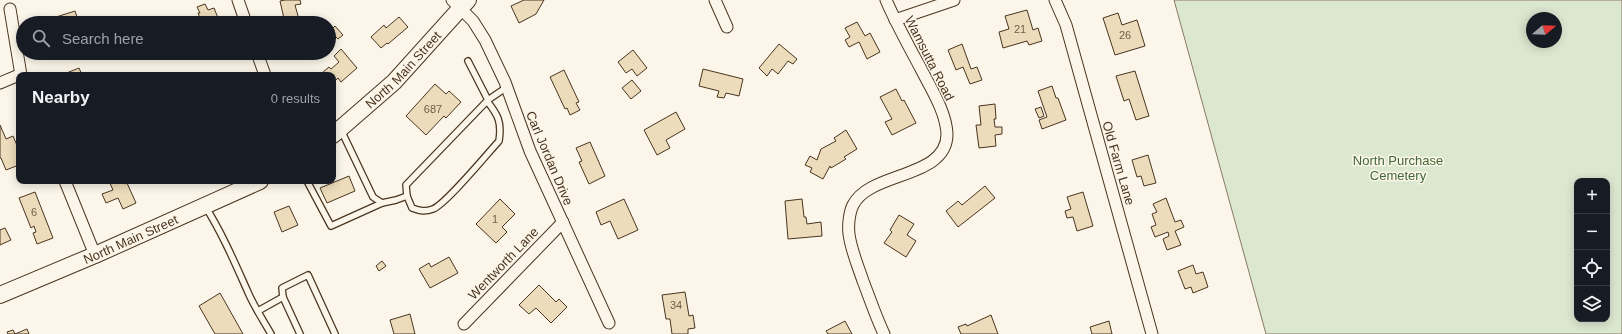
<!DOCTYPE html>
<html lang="en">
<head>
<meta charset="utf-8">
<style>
  body { margin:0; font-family:Helvetica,sans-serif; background:#242831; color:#f1f3f6 }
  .controls { position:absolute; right:12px; bottom:12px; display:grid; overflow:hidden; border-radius:8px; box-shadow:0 2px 10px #0003 }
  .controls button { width:36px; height:36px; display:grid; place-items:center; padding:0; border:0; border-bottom:1px solid #363941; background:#171b24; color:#f1f3f6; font:20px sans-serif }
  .compass { position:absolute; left:1526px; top:12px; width:36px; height:36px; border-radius:50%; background:#171b24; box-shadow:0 2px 10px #0003; rotate:71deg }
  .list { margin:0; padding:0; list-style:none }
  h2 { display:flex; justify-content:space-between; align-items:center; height:52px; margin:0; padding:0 16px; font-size:17px }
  h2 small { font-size:13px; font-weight:400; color:#9ea1a6 }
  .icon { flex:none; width:22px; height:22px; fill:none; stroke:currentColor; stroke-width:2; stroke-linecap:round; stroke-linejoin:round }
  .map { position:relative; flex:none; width:1622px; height:334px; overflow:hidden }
  .search { position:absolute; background:#171b24; box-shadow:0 2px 10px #0003; left:16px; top:16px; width:320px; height:44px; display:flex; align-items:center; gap:10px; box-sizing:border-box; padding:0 14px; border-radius:22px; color:#9ea1a6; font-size:15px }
  .panel { position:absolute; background:#171b24; box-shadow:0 2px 10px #0003; left:16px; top:72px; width:320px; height:112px; border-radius:8px }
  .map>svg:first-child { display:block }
  .green { fill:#dce7d0; stroke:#887966; fill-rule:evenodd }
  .building { fill:#ecdcbc; stroke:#4a3520 }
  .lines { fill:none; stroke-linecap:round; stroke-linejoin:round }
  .lane-casing { stroke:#4a3520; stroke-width:8 }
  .street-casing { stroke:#4a3520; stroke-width:13 }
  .secondary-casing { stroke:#4a3520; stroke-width:18 }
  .lane { stroke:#fbf6e9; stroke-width:5.5 }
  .street { stroke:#fbf6e9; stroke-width:11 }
  .secondary { stroke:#fbf6e9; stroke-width:16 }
  .labels { text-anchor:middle; stroke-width:3; stroke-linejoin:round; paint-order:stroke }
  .number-label { font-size:11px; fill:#725f47 }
  .street-label { font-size:13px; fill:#4a3520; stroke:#fbf6e9 }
  .park-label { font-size:13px; fill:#436837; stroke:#fbf6e9 }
</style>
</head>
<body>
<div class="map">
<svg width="1622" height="334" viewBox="0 0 1622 334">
  <rect width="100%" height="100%" fill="#fbf6e9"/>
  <!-- green -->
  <path class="green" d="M1174,0H1622V334H1266ZM1532,18H1556V42H1532ZM1577,181H1607V319H1577Z"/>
  <!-- building -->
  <g class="building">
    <path d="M285,0H300L301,4L295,5L300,23H285L280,1Z"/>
    <path d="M524,0H544L536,14L519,23L511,6Z"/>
    <path d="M205,4L208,10L214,8L220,23H202L198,13H200L197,7Z"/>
    <path d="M1027,10L1033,30L1038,28L1042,41L1029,45L1027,41L1003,48L999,32L1009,29L1005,16Z"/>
    <path d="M75,11L79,23H58L56,17Z"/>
    <path d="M1118,13L1122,25L1137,20L1145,46L1115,55L1103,18Z"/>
    <path d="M399,17L408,27L388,44L387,43L381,48L371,37L384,25L386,28Z"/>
    <path d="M857,22L865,36L870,33L880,52L867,59L859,42L849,47L845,40L850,37L845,28Z"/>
    <path d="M335,26L343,35L338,39L330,31Z"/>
    <path d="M779,44L797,59L793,64L788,61L778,74L772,69L767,76L759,68Z"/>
    <path d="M962,44L971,69L977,67L982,80L970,84L963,67L956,70L948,50Z"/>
    <path d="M341,49L357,68L341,82L338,78L333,83V75H323L322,73L329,67L331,69L339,62L334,56Z"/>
    <path d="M633,50L647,68L637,76L632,69L626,73L618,62Z"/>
    <path d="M79,68L82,75H65L64,74Z"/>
    <path d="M703,69L743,79L739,96L726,93L724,98L717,97L719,91L699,86Z"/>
    <path d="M564,70L579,102L576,103L580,110L570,115L567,108L565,109L550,77Z"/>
    <path d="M1135,71L1149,116L1136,120L1129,99L1124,101L1116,76Z"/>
    <path d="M632,80L641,91L631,99L622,88Z"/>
    <path d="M435,84L446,94L449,91L461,102L446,118L444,116L426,135L406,116Z"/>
    <path d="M1052,86L1056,98H1058L1066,120L1042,129L1039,120L1047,117L1038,91Z"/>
    <path d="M896,89L902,101L904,100L916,123L892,135L885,122L892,119L880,97Z"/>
    <path d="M995,104L996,119H994L995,127H1002V134L995,135L996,146L979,148L976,125H981L979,106Z"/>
    <path d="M1041,107L1044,116L1039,118L1035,109Z"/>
    <path d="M676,112L685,129L666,140L670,148L657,155L644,130Z"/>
    <path d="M0,125L6,139L13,136L19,150L17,151L19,155V165L6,170L1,158H0Z"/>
    <path d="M846,130L857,149L844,157L846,159L831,168L830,166L823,179L810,172L812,168L805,165L810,156L817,160L821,149L836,141L834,138Z"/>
    <path d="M590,142L605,176L589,184L579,162L582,161L576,148Z"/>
    <path d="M1148,155L1156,183L1144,186L1141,176L1137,177L1132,160Z"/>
    <path d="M349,176L355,191L327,203L320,188Z"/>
    <path d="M109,181H123L125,184L127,183L136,203L123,209L118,198L106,203L102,194L113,190Z"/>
    <path d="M985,186L995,198L958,227L946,211L958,201L962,205Z"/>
    <path d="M35,192L53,238L37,244L33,233L36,232L34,226L31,228L19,198Z"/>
    <path d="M1083,192L1093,226L1077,231L1073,217L1067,218L1065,211L1071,209L1067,197Z"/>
    <path d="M1166,198L1175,222L1181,220L1184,227L1175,231L1181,245L1167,250L1163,239L1169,236L1168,232L1155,237L1151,227L1156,225L1152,214L1157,212L1153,204Z"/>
    <path d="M500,199L515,214L502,227L507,232L496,243L476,224Z"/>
    <path d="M624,199L638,230L618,239L610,221L601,225L596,212Z"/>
    <path d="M802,199L804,217H806L807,224L821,222L822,236L788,239L785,201Z"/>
    <path d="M289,206L298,225L282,232L274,212Z"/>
    <path d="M899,215L914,224L907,235L916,241L906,257L884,243L892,232L890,230Z"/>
    <path d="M5,228L11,240L0,245V230Z"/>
    <path d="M449,257L458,273L430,288L419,269L429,263L431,267Z"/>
    <path d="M382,261L386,266L379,271L376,266Z"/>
    <path d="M1193,265L1196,274L1203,272L1208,287L1193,293L1191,287L1185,289L1178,271Z"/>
    <path d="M539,285L556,302L559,299L567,307L551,323L536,308L529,314L519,305Z"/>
    <path d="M685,292L689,316L693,315L695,328L688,329V334H672L670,319H666L662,295Z"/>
    <path d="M220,293L243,334H215L199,306Z"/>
    <path d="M410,314L415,334H394L390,320Z"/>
    <path d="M991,315L998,334H961L958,327L966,324L967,326Z"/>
    <path d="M845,321L852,334H828L826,331Z"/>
    <path d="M1109,321L1112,334H1092L1090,327Z"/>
    <path d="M27,329L29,334H8L7,332L13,330L15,334Z"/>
  </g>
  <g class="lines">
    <!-- lane casing -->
    <g class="lane-casing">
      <g id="lane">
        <path d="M468,61L488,100"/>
        <path d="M487,101C498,115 502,122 499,141C487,154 446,204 433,209C425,212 420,211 412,208L407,196L406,185L488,100L507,87"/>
        <path d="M341,130L373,197L382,203L396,200L407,196"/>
        <path d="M307,181L331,226L382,203"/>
        <path d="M205,206C222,233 234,261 247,290C253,305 263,320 271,334"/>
        <path d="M258,311L283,297"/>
        <path d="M300,334L283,297L282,288L308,275L335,334"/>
      </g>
    </g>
    <!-- street casing -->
    <g class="street-casing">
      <g id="street">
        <path d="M238,0L246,23"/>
        <path d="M452,0L473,21L485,40L505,82L530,151L609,323"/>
        <path d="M715,0L727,27"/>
        <path d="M1055,0L1066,25L1152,334"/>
        <path d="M10,9L21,75"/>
        <path d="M895,20L954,0"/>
        <path d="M257,53L265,75"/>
        <path d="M0,83L19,75"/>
        <path d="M65,181L95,255"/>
        <path d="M464,324L563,222"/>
        <path d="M884,334C876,317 870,299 863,281C858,266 851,250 849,234C848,226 849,213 853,205C870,171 947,179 947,134C946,111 930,87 920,67C908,45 896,23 886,0"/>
      </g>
    </g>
    <!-- secondary casing -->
    <g class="secondary-casing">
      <g id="secondary">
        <path id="s1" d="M333,135L394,82L468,0"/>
        <path id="s2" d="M0,295L95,255L260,181"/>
      </g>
    </g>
    <!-- lane -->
    <use href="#lane" class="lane"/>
    <!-- street -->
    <use href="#street" class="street"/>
    <!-- secondary -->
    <use href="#secondary" class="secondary"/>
  </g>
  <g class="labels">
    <!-- number labels -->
    <g class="number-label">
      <text x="1020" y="33">21</text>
      <text x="1125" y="39">26</text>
      <text x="433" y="113">687</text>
      <text x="34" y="216">6</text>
      <text x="495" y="223">1</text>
      <text x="676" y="309">34</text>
    </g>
    <!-- street labels -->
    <g class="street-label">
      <text transform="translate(930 58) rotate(63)" y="5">Wamsutta Road</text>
      <text dy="5" stroke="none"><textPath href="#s1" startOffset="96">North Main Street</textPath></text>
      <text transform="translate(550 158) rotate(67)" y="5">Carl Jordan Drive</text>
      <text transform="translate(1119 163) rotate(74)" y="5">Old Farm Lane</text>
      <text dy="5" stroke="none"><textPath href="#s2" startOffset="142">North Main Street</textPath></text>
      <text transform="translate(503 263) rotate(-46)" y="5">Wentworth Lane</text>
    </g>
    <!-- park labels -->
    <g class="park-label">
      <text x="1398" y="165">North Purchase<tspan x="1398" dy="15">Cemetery</tspan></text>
    </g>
  </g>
</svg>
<div class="controls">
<button>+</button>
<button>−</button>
<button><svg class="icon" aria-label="locate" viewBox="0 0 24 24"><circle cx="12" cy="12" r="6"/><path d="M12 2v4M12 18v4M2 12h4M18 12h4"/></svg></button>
<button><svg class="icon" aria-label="layers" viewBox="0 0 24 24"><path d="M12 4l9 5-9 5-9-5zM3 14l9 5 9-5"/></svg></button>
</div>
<svg class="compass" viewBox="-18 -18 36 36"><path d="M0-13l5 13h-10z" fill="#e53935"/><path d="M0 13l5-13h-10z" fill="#9ea1a6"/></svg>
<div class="search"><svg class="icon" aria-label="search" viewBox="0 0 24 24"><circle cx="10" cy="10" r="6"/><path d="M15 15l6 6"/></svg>Search here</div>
<section class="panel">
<h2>Nearby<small>0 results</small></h2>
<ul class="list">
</ul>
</section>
</div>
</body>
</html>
